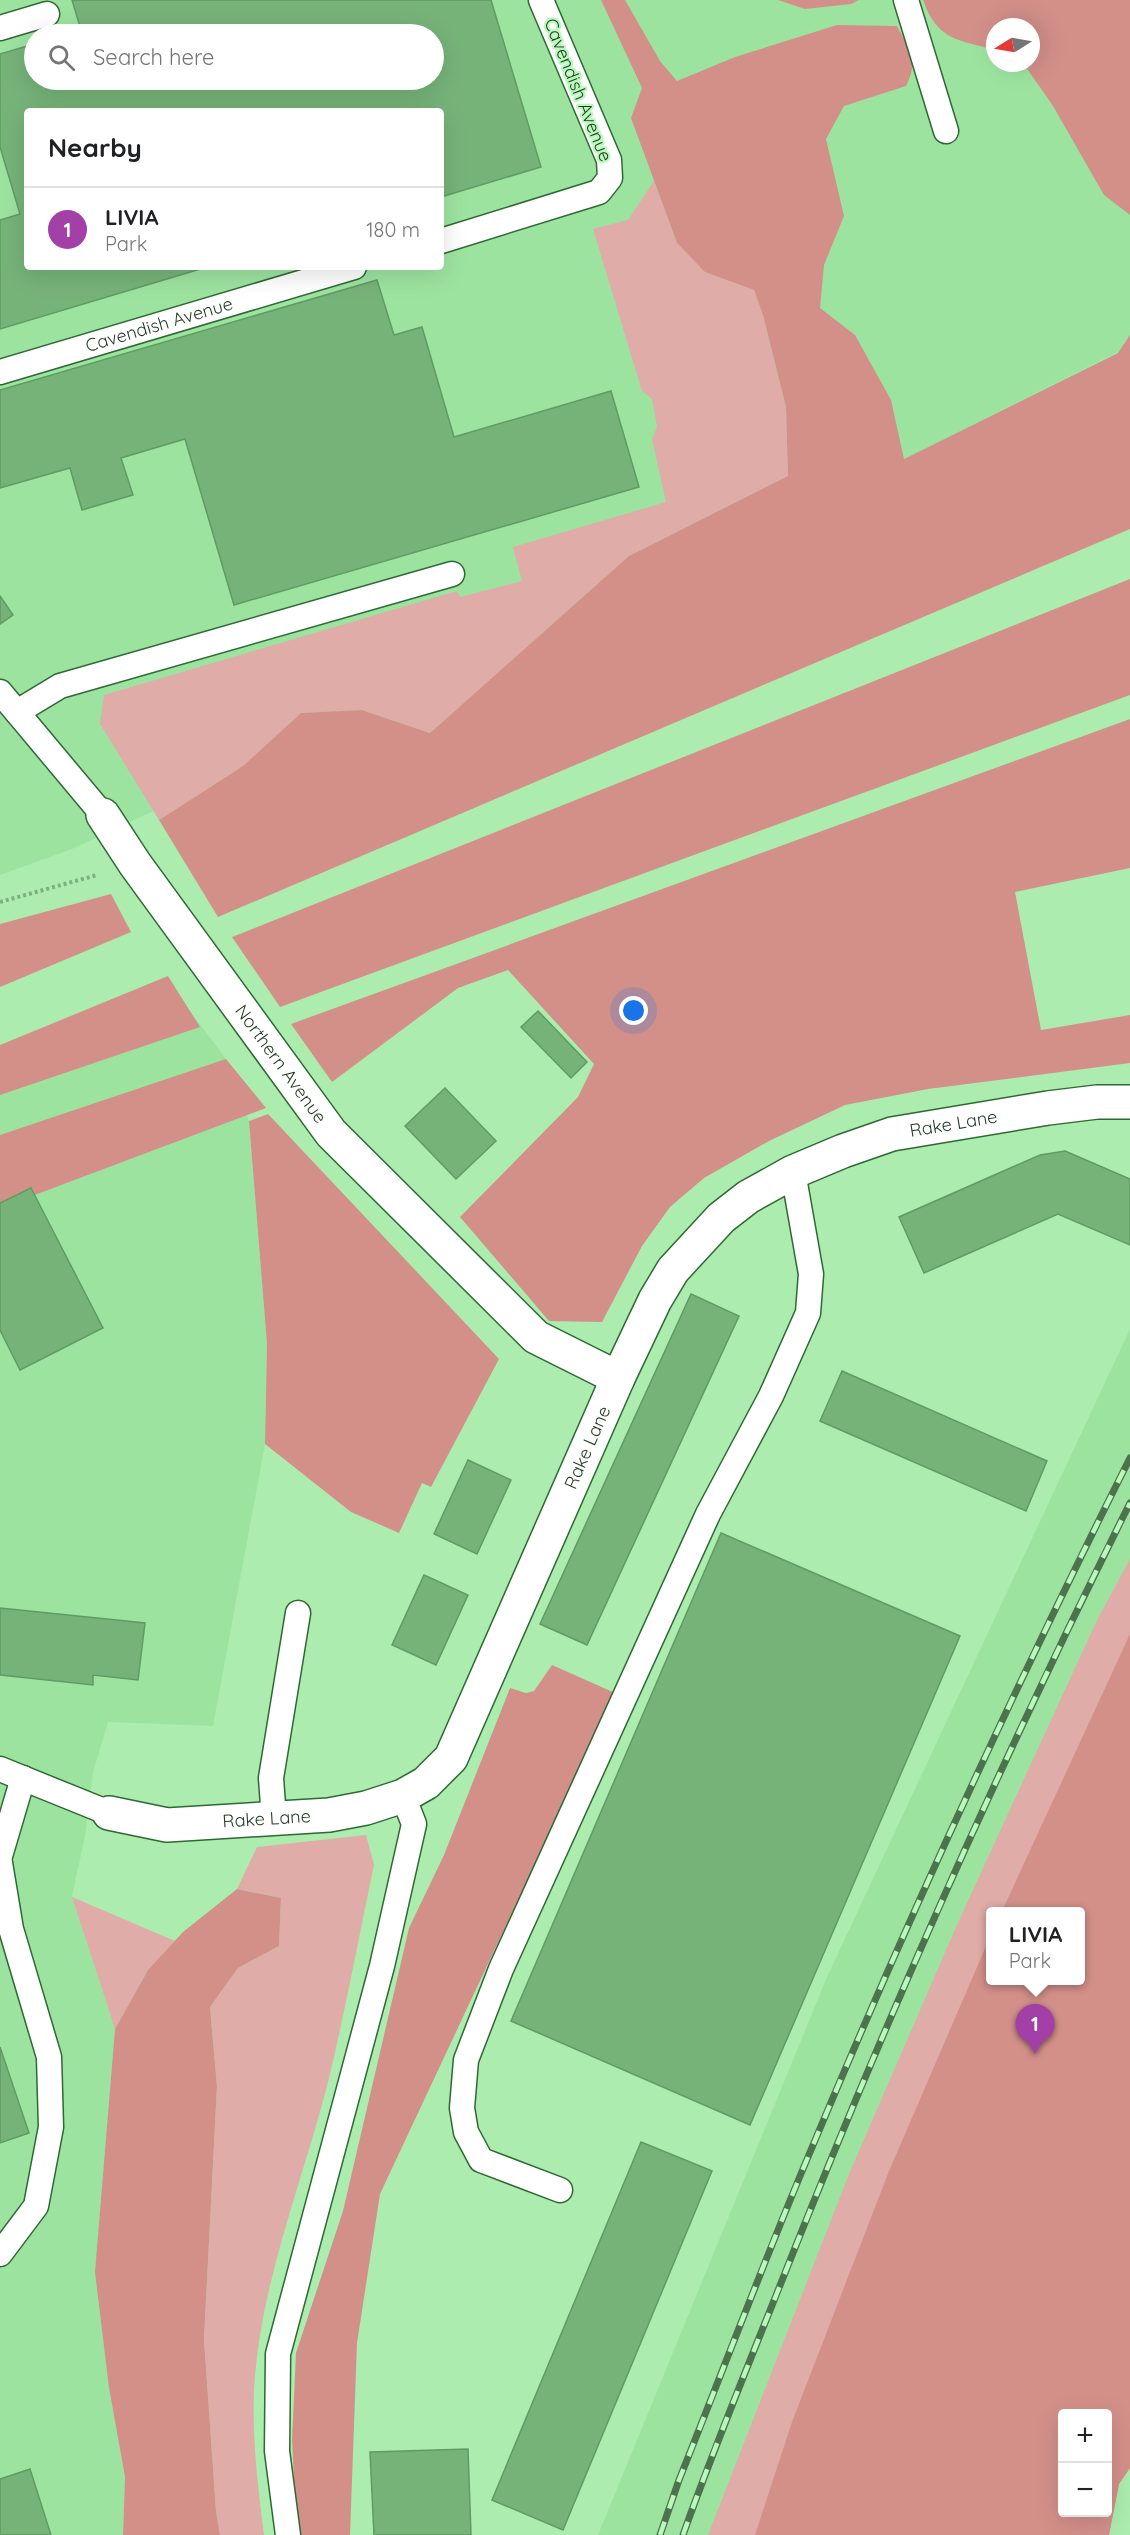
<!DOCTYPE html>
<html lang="en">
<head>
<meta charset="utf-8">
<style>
  body { margin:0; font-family:Quicksand,sans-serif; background:#f6f6f6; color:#202124 }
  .controls { position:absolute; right:18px; bottom:18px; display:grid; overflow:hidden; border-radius:6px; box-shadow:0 6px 24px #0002 }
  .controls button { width:54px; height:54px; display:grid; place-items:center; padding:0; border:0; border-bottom:2px solid #e0e0e0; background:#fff; color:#202124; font:30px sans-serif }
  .compass { position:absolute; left:986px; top:18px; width:54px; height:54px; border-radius:50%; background:#fff; box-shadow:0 6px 24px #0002; rotate:259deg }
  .you { position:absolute; left:634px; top:1011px; width:21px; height:21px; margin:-15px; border:4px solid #fff; border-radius:50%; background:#1a73e8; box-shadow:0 0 0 9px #1a73e833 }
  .badge { display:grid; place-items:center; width:39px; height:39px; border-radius:50%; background:#a240a8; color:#fff; font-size:20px; font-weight:700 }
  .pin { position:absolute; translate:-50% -50px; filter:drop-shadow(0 2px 3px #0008) }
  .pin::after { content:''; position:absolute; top:32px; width:21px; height:18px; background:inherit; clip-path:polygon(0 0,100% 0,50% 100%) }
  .popup { position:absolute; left:986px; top:1907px; width:99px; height:78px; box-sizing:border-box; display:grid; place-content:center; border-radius:6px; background:#fff; filter:drop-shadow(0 2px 4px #0005); font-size:20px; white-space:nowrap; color:#757577 }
  .popup b { font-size:22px; color:#202124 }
  .popup::after { content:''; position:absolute; left:50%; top:100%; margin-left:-12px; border:12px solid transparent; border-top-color:#fff }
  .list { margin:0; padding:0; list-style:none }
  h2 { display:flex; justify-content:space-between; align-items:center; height:78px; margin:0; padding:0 24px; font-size:26px }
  h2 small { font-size:20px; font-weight:400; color:#757577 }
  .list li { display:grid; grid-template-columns:39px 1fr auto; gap:18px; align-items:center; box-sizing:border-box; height:84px; padding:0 24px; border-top:2px solid #e0e0e0 }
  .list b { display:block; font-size:22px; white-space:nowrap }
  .list p { margin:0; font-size:20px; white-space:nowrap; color:#757577 }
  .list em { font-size:20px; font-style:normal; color:#757577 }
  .icon { flex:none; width:33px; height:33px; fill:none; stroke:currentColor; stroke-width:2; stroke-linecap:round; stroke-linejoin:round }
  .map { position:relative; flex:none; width:1130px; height:2535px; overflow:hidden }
  .search { position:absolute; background:#fff; box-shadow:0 6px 24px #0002; left:24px; top:24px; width:420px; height:66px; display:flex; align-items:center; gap:15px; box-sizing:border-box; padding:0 21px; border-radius:33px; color:#757577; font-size:22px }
  .panel { position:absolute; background:#fff; box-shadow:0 6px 24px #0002; left:24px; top:108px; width:420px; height:162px; border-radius:6px }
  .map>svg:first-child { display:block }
  .built { fill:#9de3a0; fill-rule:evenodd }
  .green { fill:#e0aca7; fill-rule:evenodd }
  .forest { fill:#d39089; fill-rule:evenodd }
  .building { fill:#76b379; stroke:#5f9c63; stroke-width:1.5 }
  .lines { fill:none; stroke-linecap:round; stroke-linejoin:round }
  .service-casing { stroke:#2d6933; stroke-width:27 }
  .minor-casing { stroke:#2d6933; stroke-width:36 }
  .path { stroke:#7db07f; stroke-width:4; stroke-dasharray:3 3; stroke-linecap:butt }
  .service { stroke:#fff; stroke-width:24 }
  .minor { stroke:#fff; stroke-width:33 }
  .rail-casing { stroke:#4c724e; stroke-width:7 }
  .rail { stroke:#b9f9bb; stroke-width:4.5; stroke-dasharray:14; stroke-linecap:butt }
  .labels { text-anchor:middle; stroke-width:4.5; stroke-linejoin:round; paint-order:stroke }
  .street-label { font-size:18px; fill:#1f3921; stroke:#b9f9bb }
</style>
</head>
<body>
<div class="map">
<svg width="1130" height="2535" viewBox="0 0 1130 2535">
  <rect width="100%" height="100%" fill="#acecae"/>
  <!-- built -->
  <g class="built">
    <path d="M0,0H1130V346L904,459L72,849L0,875ZM995,27H1031V63H995ZM34,34H434V80H34ZM27,111H441V267H27Z"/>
    <path d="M187,1007L226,1059L249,1121L267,1344L265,1444L213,1726L108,1722L93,1772L85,1836L72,1896L115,2029L96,2272L109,2388L125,2477L123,2535H0V1075Z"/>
    <path d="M1130,1329V1634L990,1912L755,2535H598L827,1977Z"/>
  </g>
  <!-- green -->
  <g class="green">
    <path d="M654,181L677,243L705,272L754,290L763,315L786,407L788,476L629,556L430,733L362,710L301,713L243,766L159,820L100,724L104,695L457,591L460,597L522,581L513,547L666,502L652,439L657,427L652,399L642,391L593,229L628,220Z"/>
    <path d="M1130,1559V2468L1119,2484L1109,2535H708L849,2174L956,1927L1097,1620ZM990,1912H1080V1980H990ZM1062,2414H1108V2512H1062Z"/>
    <path d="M366,1835L374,1865C359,1936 346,2007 329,2078C303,2182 260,2282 254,2390C252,2439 258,2487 264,2535H220L216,2511L204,2339L217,2086L210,2007L238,1968L279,1946L281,1898L237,1889L257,1847Z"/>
    <path d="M72,1897L175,1941L148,1970L115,2029Z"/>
  </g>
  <!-- forest -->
  <g class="forest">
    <path d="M601,0H625L660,61L677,81L735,57L837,25L897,26C910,50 919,60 906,86L844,106L826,139L844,216L824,265L820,308L855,335L891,400L904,459L1118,353L1130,335V529L218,917L159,820L243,766L301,713L362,710L430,733L629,556L788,476L786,407L763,315L754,290L705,272L677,243L631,118L642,88Z"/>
    <path d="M778,0H859L851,4L805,9Z"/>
    <path d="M923,0H1130V215L1104,195L1053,106L1023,63H1031V27H995V50C958,40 937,40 923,0Z"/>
    <path d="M1130,579V695L280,1007L232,937Z"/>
    <path d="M1130,719V868L1015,892L1041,1030L1130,1015V1063L928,1089L845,1105L769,1141L704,1178L670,1207L642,1246L602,1322L549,1321L460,1217L578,1097L594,1064L508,970L458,988L332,1082L291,1024Z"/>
    <path d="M111,894L131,932L0,987V924Z"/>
    <path d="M168,976L200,1027L0,1095V1045Z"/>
    <path d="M226,1059L266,1108L0,1208V1135Z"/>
    <path d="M268,1114L499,1359L431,1487L422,1483L399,1533L351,1512L265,1444L267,1344L249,1121Z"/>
    <path d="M1130,1634V2468L1119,2484L1109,2535H755L792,2422L889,2171L990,1937V1980H1080V1912L1002,1911ZM1062,2414H1108V2512H1062Z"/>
    <path d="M552,1665L615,1693L380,2194L357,2343L350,2535H301L296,2518L292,2440L296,2353L343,2211L409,1928L444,1855L510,1688L526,1693L534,1691Z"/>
    <path d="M237,1889L281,1898L279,1946L238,1968L210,2007L217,2086L204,2339L216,2511L220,2535H123L125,2477L109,2388L95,2272L115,2029L148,1970L183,1932Z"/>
  </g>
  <!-- building -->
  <g class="building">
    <path d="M72,0H491L541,167L441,197V111H27V267H207L0,329V220L20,214L0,147V54L34,44V80H434V34H67L81,30Z"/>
    <path d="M377,280L394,335L422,327L454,437L611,391L639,487L234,605L185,439L121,458L133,495L82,510L70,468L0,488V390Z"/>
    <path d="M0,596L13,615L0,624Z"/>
    <path d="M538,1011L587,1062L571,1078L521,1027Z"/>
    <path d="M445,1088L496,1141L456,1179L405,1126Z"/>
    <path d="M1065,1151L1130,1179V1245L1058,1214L924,1273L899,1217L1040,1155Z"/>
    <path d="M31,1188L103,1328L20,1370L0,1330V1203Z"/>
    <path d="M691,1294L739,1316L587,1645L540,1624Z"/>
    <path d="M842,1371L1047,1461L1026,1511L820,1421Z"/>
    <path d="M468,1460L511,1480L477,1554L434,1534Z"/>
    <path d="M721,1533L960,1636L750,2125L511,2021Z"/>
    <path d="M424,1575L468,1595L436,1665L392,1645Z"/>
    <path d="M0,1608L145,1623L138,1680L93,1675V1685L0,1675Z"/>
    <path d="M0,2047L29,2133L0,2143Z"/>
    <path d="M641,2142L712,2171L563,2530L492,2500Z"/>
    <path d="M468,2449L471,2535H374L370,2452Z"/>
    <path d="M30,2469L51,2535H0V2479Z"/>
  </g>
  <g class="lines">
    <!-- service casing -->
    <g class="service-casing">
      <g id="service">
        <path d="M906,0L946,131"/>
        <path d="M0,28L47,14"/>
        <path d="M441,241L599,192L610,178L609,160L541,0"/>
        <path id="s1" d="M0,372L354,267"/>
        <path d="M0,692L103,815"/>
        <path d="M17,712L60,686L452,574"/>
        <path d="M0,1769L109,1813"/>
        <path d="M274,1819L271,1778L298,1613"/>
        <path d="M0,1856L23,1778"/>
        <path d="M0,1863L11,1929L49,2057L51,2127L36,2206L0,2254"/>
        <path d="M560,2190L481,2160L466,2132L462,2108L466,2060L501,1969L708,1514L771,1396L808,1313L811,1274L793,1172"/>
        <path d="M288,2535L277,2451L278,2354L382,1966L414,1824L403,1796"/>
      </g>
    </g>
    <!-- minor casing -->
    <g class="minor-casing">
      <g id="minor">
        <path id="s2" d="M103,815L135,864L331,1133L536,1337L618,1378"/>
        <path id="s3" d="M109,1813L167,1825L329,1815L366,1808L403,1796L426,1783L451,1758L618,1378L655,1300L673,1270L721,1218L748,1197L793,1172L843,1151L892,1134L1048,1108L1097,1102H1130"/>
      </g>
    </g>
    <!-- path -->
    <path class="path" d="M0,902L97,875"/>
    <!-- service -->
    <use href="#service" class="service"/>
    <!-- minor -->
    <use href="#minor" class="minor"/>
    <!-- rail casing -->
    <g class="rail-casing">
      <g id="rail">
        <path d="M660,2535L679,2480C722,2373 763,2264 808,2157C907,1920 1015,1687 1130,1458"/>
        <path d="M683,2535C712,2453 745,2373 777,2293C883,2025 1001,1761 1130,1503"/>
      </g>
    </g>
    <!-- rail -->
    <use href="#rail" class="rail"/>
  </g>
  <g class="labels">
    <!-- street labels -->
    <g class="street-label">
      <text transform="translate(578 90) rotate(68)" y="6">Cavendish Avenue</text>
      <text dy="6" stroke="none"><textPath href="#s1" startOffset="166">Cavendish Avenue</textPath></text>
      <text dy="6" stroke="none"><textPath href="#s2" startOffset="306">Northern Avenue</textPath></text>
      <text dy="6" stroke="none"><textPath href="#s3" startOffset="1221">Rake Lane</textPath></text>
      <text dy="6" stroke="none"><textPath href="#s3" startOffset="699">Rake Lane</textPath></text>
      <text dy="6" stroke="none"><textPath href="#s3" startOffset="159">Rake Lane</textPath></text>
    </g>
  </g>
</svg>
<div class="controls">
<button>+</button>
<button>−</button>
</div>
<svg class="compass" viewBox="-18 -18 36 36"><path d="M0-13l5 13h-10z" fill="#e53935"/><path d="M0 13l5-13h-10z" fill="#757577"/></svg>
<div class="you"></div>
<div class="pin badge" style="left:1035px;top:2054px">1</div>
<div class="popup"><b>LIVIA</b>Park</div>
<div class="search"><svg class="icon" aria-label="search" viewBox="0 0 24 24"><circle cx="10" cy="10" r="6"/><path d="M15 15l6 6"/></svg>Search here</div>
<section class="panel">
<h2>Nearby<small></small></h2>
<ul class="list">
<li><span class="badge">1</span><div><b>LIVIA</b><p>Park</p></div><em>180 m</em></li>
</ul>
</section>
</div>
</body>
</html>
